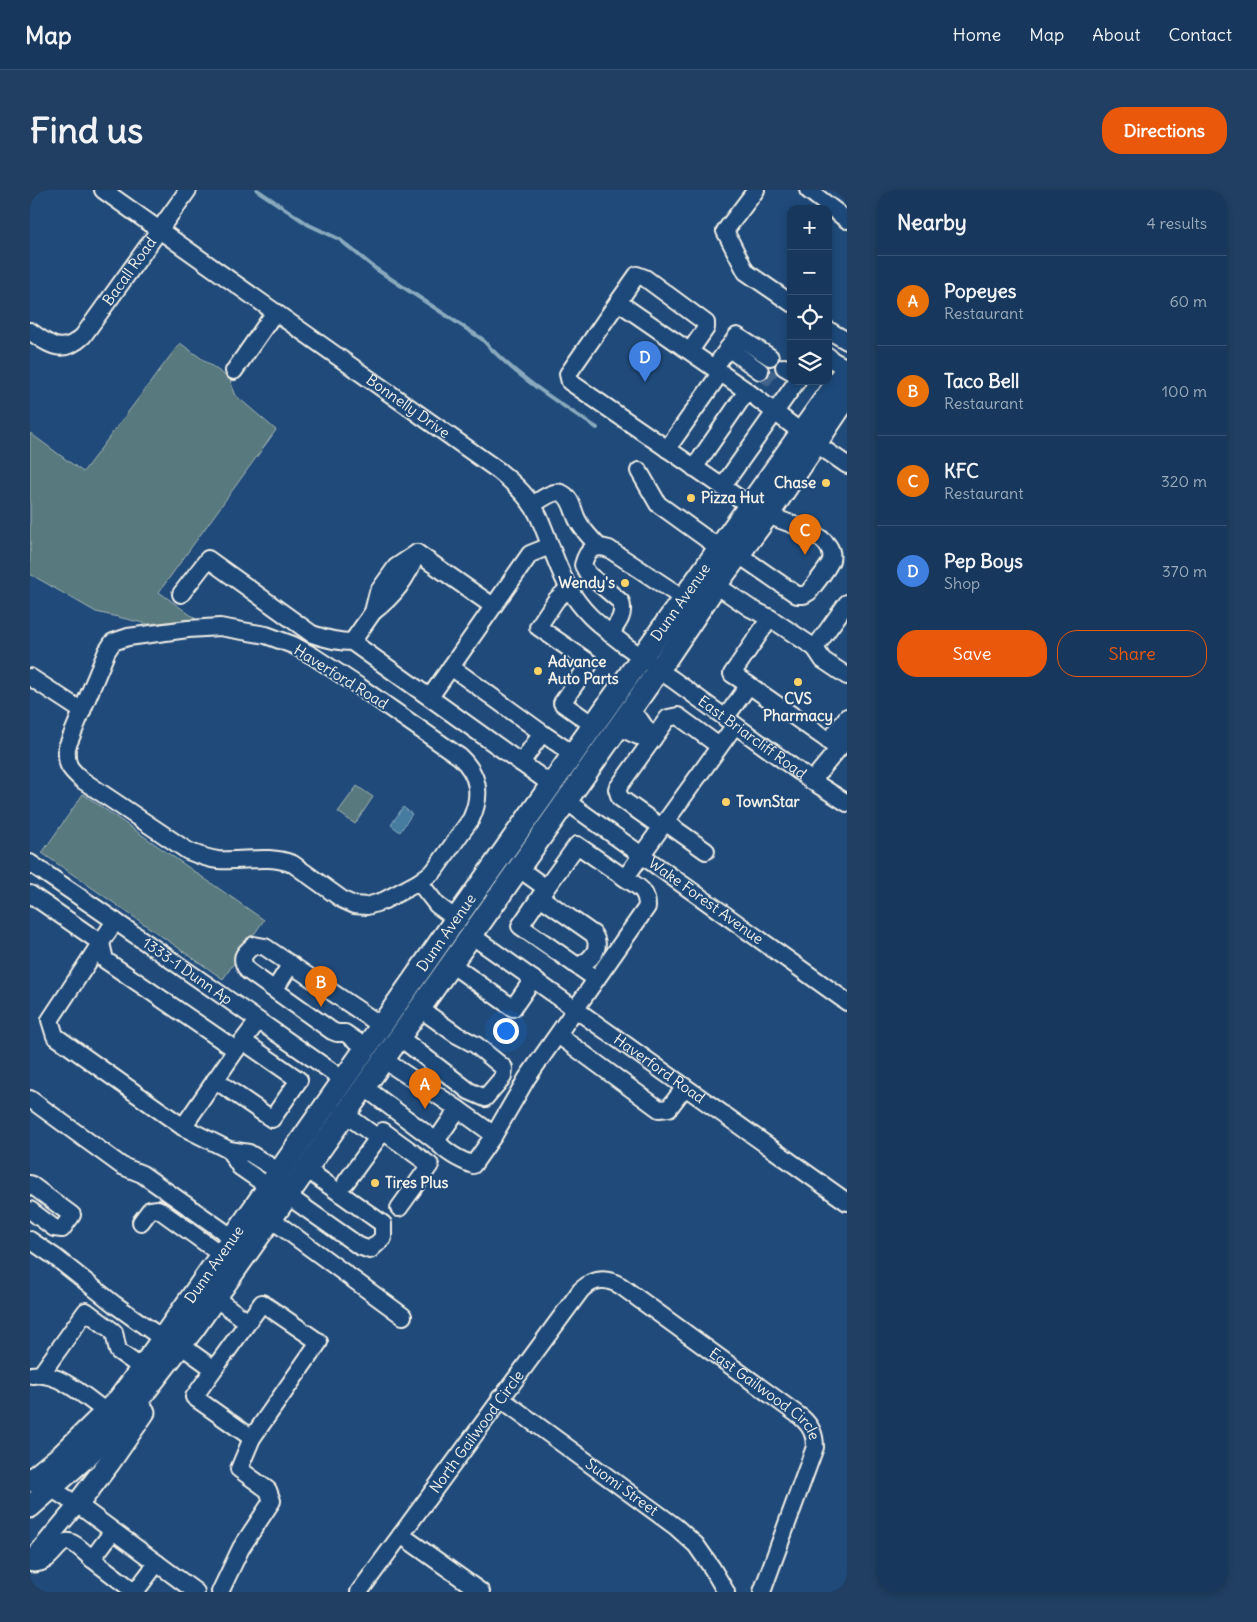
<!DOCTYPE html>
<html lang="en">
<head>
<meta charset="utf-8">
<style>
  body { margin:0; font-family:Delius,sans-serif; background:#203f62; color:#f1f3f6 }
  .controls { position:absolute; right:15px; top:15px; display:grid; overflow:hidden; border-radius:10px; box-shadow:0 2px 8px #0003 }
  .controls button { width:45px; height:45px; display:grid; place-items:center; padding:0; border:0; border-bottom:1px solid #365272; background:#17385c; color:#f1f3f6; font:25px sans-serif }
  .you { position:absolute; left:475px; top:840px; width:18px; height:18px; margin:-12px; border:4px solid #fff; border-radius:50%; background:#1a73e8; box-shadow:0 0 0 8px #1a73e833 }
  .badge { display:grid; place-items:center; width:32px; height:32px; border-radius:50%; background:#ea580c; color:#fff; font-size:16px; font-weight:700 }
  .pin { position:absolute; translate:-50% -41px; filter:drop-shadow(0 1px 2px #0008) }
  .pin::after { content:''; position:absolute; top:26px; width:18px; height:15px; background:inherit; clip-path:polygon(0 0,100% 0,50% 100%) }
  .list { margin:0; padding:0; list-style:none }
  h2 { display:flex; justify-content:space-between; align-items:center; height:65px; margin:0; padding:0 20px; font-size:21px }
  h2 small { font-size:16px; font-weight:400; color:#9eacbb }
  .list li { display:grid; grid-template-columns:32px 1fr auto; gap:15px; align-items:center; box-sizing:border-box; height:90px; padding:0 20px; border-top:1px solid #365272 }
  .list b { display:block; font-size:19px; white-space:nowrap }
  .list p { margin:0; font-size:16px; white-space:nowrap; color:#9eacbb }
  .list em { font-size:16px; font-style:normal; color:#9eacbb }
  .actions { display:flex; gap:10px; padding:15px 20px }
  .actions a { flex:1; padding:11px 0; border:1px solid #ea580c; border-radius:20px; text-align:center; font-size:18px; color:#ea580c }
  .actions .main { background:#ea580c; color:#fff }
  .icon { flex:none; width:28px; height:28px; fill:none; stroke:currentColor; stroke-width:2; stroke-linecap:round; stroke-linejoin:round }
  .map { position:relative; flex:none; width:817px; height:1402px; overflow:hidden; border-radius:20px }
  header { display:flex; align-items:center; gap:30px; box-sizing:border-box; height:70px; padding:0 25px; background:#17385c; border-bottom:1px solid #365272 }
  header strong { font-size:24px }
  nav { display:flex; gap:28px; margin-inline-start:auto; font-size:18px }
  .intro { display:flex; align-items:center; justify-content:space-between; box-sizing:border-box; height:120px; padding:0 30px }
  h1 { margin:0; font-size:35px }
  .button { padding:12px 22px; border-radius:20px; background:#ea580c; color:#fff; font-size:18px; font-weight:700 }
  main { display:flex; gap:30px; padding:0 30px }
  aside { flex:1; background:#17385c; border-radius:20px; box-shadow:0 2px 8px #0003 }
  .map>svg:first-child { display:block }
  .green { fill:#58797e; stroke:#a6b5b3 }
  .water { fill:#447ba0; stroke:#8aaabd }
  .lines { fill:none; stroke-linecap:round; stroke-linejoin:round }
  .stream { stroke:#8aaabd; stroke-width:4 }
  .minor-tunnel { stroke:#3f638a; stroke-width:16; stroke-dasharray:16 8; stroke-linecap:butt }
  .minor-casing { stroke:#f4f1e8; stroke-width:20 }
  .major-casing { stroke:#f4f1e8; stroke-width:25 }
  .minor { stroke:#1f4a7a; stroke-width:16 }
  .major { stroke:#1f4a7a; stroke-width:21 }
  .poi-dot { fill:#ffd166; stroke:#1f4a7a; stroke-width:2 }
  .labels { text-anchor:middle; stroke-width:4; stroke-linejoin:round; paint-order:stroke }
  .street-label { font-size:15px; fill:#f4f1e8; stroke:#1f4a7a }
  .poi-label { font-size:15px; font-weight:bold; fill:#f4f1e8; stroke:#1f4a7a; text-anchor:start }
</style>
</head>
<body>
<header>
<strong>Map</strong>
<nav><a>Home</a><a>Map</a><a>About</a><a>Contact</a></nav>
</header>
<div class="intro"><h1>Find us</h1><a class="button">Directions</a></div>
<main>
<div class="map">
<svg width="817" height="1402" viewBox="0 0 817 1402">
  <rect width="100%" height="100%" fill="#1f4a7a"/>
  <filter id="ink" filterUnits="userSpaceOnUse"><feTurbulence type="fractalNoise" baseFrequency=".02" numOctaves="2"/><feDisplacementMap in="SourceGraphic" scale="10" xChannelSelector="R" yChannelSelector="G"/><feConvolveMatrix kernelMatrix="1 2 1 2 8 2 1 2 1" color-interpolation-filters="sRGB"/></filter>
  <g filter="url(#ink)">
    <!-- green -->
    <g class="green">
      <path d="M150,153L200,189L204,204L246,240L129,402L166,429L118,434L66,422L0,384V243L53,282Z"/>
      <path d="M327,596L343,607L325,634L308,622Z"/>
      <path d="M53,604L234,730L193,789L12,663Z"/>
    </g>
    <!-- water -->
    <path class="water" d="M373,617L382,624L370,642L361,635Z"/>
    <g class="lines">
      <!-- stream -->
      <path class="stream" d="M227,0L279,35L309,49L346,79L452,149C485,186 526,211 567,238"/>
      <!-- minor-tunnel -->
      <path class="minor-tunnel" d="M730,181L748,194"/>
      <!-- minor casing -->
      <g class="minor-casing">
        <g id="minor">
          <path id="s1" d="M73,0L469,281C485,294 500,308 509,327C519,350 526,374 538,397C555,426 571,436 596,456C612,467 626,479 642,489L782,591L817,613"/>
          <path d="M726,0L695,41L716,82L761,113"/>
          <path d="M778,0L817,30"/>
          <path d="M588,112L538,184L540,192L719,315"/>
          <path d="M798,140L817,151"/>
          <path id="s2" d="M0,141C20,156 33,165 53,146L158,0"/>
          <path d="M698,158L730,181"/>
          <path d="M660,161L676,138V133L615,88L607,85L588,112L717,201L771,242"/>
          <path d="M798,166L802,170L817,178"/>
          <path d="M754,177L761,181"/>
          <path d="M684,178L707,146L740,167"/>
          <path d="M204,181L245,122"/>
          <path d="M785,253L817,275"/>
          <path d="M637,259L691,182"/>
          <path d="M664,278L717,201"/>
          <path d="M609,281L628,314L689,358"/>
          <path d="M692,297L767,191"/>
          <path d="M502,315C509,311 523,300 531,303C541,306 543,321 547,329C552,340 561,348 569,357"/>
          <path d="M709,365L767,405H774L779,402C784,395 800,376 801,370C807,344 754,333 738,325"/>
          <path d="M686,395L720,418L740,428"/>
          <path d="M539,398L526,410L508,437L560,473L532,513L563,535"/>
          <path d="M151,404L178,369L282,444C296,449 307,452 322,452L522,595"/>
          <path d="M343,422C364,406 377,389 387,363"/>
          <path d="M190,437L236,445L263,455L283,466L330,497L430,567C449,585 452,605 441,629L404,681L389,692L353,711L337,716L324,715L313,710L263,674C238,664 214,672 188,670C178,669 168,665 158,661L52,590C39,578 36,576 37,557L77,461L83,452L98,447L158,439Z"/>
          <path d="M580,444C588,433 595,425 591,412L558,384L553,375C557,360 563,354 579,359L653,408"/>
          <path d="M322,452L343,422L348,402L366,377L387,363L463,416"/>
          <path d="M785,458L793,470L817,486"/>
          <path d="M0,487L52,521"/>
          <path d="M719,495L809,558L817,547"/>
          <path d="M400,507L421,477"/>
          <path d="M695,528L719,495L702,484L740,428L785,458L817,413"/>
          <path d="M588,537L608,546L623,549L610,530L598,522"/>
          <path d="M512,543L543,564"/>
          <path d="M799,552L817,527"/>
          <path d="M491,573L512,543L421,477L500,364L520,356"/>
          <path d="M782,591L809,558"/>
          <path id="s3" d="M536,611L817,812"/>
          <path d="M635,632L676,661"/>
          <path d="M631,637L590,608L587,599L638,528L648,526L689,556"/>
          <path id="s4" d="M0,673L85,731L314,890"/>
          <path d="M488,678L516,698L547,655L595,688"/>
          <path d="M389,692L407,715L426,729"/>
          <path d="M516,698L490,736L566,789"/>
          <path d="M0,704L71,753L75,770L206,860"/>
          <path d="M510,707L563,744C573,758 561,771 547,776"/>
          <path d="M85,731L20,830L25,846L153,937L199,960L219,963L250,982"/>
          <path id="s5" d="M441,745L817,1012"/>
          <path d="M421,774L483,818L503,789"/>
          <path d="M245,799L261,774"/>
          <path d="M528,845L629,919L639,918L655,897"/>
          <path d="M369,847L439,901L455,908L473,887L474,878L446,855L427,845L389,818"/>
          <path d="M337,858L315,843H307L302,841L218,781C209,768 213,764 224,755L235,757L352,836"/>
          <path d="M354,870L428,919L464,945"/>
          <path d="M185,890L242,929L269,890L213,851"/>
          <path d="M334,897L406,951C417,963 428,969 443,975L464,945L497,888L617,717C617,699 608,697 595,688L705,535"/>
          <path d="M0,909L92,976L112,984L203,1048"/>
          <path d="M315,924L348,948L316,992"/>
          <path d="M153,937L206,860L228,831"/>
          <path d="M348,948L353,941L400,975L369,1018"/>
          <path d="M406,951L428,919"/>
          <path d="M199,960L210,977L239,997"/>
          <path d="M0,994L42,1025L32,1039L24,1038L0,1020"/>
          <path d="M258,1006L329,1056L340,1060L353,1048V1034L276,979"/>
          <path d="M241,1029L373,1126"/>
          <path d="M111,1032L120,1020L128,1019L192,1065"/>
          <path d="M0,1050L25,1067L84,1114L133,1149"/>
          <path d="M185,1108L218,1132"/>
          <path d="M156,1159L184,1179L164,1207L222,1248L289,1152L232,1113L184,1179"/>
          <path d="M11,1184L56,1121L84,1142L88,1161L112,1178"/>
          <path d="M2,1185C28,1181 56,1207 76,1222"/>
          <path id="s6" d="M470,1208L646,1337L666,1355L682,1378L696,1402"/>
          <path d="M13,1293L55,1320L166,1402"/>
          <path d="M371,1345L451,1402"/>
          <path d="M62,1369L105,1402L127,1373"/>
          <path d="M0,1371L47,1315"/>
          <path d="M0,1373C22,1377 26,1349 40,1352C47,1354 56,1364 62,1369L83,1341"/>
          <path d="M190,1402L211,1358L242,1311L238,1300L209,1279L222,1248"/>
          <path id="s7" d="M329,1402L551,1100C564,1088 576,1087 591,1096L771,1227C781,1236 785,1244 785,1257L732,1402"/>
        </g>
      </g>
      <!-- major casing -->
      <g class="major-casing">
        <g id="major">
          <path id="s8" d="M0,1291L32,1265L76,1222L89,1209L112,1178L426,729L817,178"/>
          <path d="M47,1315L79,1273L114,1222"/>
          <path d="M0,1317L57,1266L95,1227L164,1138L628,481L686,395L738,325L817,207"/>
        </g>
      </g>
      <!-- minor -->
      <use href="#minor" class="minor"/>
      <!-- major -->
      <use href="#major" class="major"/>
    </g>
  </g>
  <!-- markers -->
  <g class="poi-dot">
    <circle cx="796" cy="293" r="5"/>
    <circle cx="661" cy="308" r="5"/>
    <circle cx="595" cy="393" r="5"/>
    <circle cx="508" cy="481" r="5"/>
    <circle cx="768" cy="492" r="5"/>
    <circle cx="696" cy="612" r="5"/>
    <circle cx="345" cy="993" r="5"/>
  </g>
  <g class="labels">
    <!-- street labels -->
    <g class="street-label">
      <text dy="5" stroke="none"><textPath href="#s2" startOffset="140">Bacall Road</textPath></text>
      <text dy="5" stroke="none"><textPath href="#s1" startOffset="374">Bonnelly Drive</textPath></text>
      <text dy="5" stroke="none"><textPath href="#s8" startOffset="1096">Dunn Avenue</textPath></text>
      <text transform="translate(311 487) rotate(32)" y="5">Haverford Road</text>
      <text dy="5" stroke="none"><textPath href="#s1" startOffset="862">East Briarcliff Road</textPath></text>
      <text dy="5" stroke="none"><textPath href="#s3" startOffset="172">Wake Forest Avenue</textPath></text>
      <text dy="5" stroke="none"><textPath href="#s8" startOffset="691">Dunn Avenue</textPath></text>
      <text dy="5" stroke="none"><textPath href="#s4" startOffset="191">1333-1 Dunn Ap</textPath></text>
      <text dy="5" stroke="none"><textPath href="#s5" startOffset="231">Haverford Road</textPath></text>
      <text dy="5" stroke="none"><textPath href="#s8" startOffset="286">Dunn Avenue</textPath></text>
      <text dy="5" stroke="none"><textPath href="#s7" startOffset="599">East Gailwood Circle</textPath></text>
      <text dy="5" stroke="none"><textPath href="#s7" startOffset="199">North Gailwood Circle</textPath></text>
      <text dy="5" stroke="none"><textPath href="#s6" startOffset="151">Suomi Street</textPath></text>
    </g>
    <!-- poi labels -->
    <g class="poi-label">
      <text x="786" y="298" text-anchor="end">Chase</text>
      <text x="671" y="313">Pizza Hut</text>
      <text x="585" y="398" text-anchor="end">Wendy's</text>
      <text x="518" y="477">Advance<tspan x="518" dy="17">Auto Parts</tspan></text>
      <text x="768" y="514" text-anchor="middle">CVS<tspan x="768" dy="17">Pharmacy</tspan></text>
      <text x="706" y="617">TownStar</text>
      <text x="355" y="998">Tires Plus</text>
    </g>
  </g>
</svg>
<div class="controls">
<button>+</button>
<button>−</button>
<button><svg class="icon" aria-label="locate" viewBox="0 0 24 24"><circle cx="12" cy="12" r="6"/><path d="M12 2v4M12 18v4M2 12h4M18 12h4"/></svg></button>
<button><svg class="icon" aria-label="layers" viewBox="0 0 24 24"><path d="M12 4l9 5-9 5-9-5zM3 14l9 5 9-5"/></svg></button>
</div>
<div class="you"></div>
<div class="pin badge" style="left:395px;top:919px;background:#e8710a">A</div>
<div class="pin badge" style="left:291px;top:817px;background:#e8710a">B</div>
<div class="pin badge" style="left:775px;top:365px;background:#e8710a">C</div>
<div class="pin badge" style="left:615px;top:192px;background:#3f7fe0">D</div>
</div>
<aside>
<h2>Nearby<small>4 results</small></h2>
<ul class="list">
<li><span class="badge" style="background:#e8710a">A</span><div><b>Popeyes</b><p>Restaurant</p></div><em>60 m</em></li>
<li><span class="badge" style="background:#e8710a">B</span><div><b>Taco Bell</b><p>Restaurant</p></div><em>100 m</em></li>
<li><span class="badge" style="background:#e8710a">C</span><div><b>KFC</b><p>Restaurant</p></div><em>320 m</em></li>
<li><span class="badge" style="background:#3f7fe0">D</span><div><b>Pep Boys</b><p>Shop</p></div><em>370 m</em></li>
</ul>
<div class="actions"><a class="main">Save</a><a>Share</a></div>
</aside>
</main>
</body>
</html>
